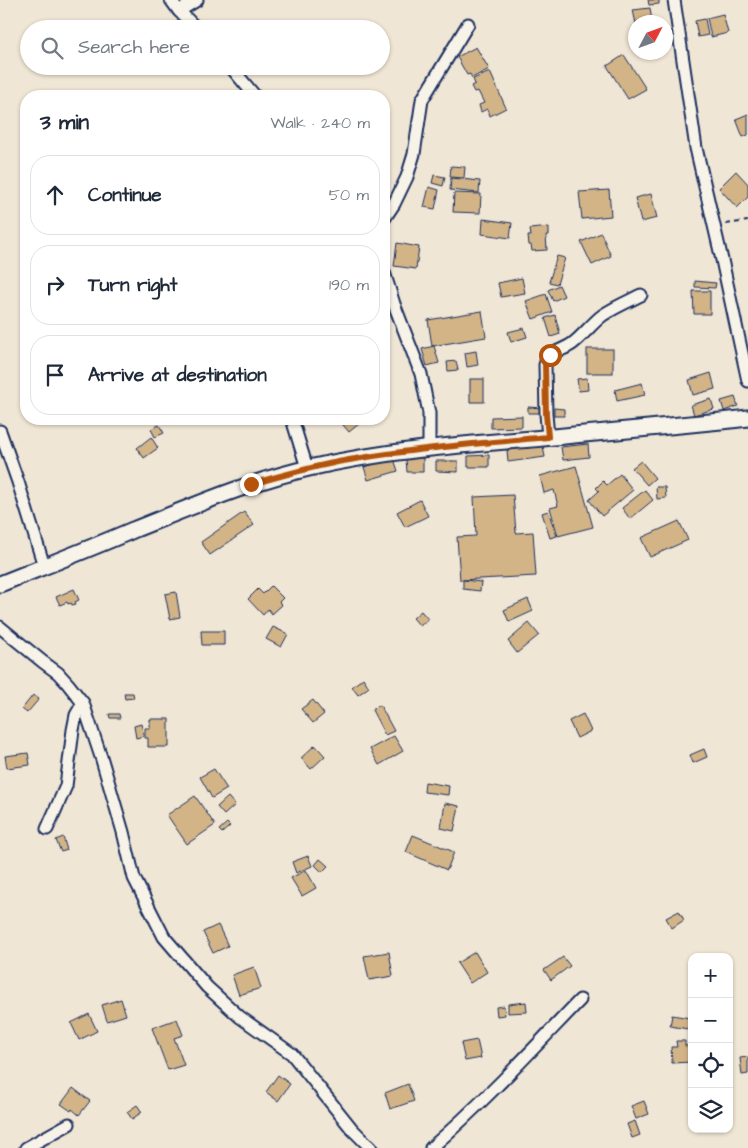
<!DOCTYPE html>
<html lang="en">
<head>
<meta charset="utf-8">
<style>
  body { margin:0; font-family:"Architects Daughter",sans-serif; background:#f2f2f3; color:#1f2937 }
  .controls { position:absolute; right:15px; bottom:15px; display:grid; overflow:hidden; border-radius:10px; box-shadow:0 1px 4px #0004 }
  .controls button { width:45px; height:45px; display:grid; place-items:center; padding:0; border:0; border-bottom:1px solid #e0e1e3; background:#fff; color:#1f2937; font:25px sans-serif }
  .compass { position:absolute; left:628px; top:15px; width:45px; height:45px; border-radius:50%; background:#fff; box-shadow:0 1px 4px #0004; rotate:49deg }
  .stop { position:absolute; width:15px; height:15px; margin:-11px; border:4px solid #b45309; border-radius:50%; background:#fff }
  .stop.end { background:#b45309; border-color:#fff; box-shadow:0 1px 5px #0008 }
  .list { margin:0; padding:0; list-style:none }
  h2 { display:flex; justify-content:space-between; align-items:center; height:65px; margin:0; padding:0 20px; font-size:21px }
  h2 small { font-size:16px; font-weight:400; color:#747a83 }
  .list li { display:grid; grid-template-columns:32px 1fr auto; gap:15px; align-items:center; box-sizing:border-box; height:80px; margin:0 10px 10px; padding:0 10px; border:1px solid #e0e1e3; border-radius:20px }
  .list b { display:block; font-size:19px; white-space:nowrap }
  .list em { font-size:16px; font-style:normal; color:#747a83 }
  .icon { flex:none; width:28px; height:28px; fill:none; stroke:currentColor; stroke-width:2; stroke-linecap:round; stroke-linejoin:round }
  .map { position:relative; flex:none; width:748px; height:1148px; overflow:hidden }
  .search { position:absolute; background:#fff; box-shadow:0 1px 4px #0004; left:20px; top:20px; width:370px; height:55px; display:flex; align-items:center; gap:12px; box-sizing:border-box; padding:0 18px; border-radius:28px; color:#747a83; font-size:19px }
  .panel { position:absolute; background:#fff; box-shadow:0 1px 4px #0004; left:20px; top:90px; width:370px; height:335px; border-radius:20px }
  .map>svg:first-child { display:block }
  .building { fill:#d3b487; stroke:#1b2f5e }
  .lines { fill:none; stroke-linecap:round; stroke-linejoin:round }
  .minor-casing { stroke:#1b2f5e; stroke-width:15 }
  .major-casing { stroke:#1b2f5e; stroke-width:19 }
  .path { stroke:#1b2f5e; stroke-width:2; stroke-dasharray:5 4; stroke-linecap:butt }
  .minor { stroke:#f7f3e8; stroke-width:11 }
  .major { stroke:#f7f3e8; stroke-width:15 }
  .route { stroke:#b45309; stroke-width:6 }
</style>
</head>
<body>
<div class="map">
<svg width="748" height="1148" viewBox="0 0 748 1148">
  <rect width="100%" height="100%" fill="#f0e6d5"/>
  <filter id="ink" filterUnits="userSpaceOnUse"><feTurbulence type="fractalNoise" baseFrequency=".02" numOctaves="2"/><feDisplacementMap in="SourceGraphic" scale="10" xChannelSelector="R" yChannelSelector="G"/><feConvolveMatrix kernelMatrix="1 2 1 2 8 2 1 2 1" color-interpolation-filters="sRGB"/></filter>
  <g filter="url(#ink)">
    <!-- building -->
    <g class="building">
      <path d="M648,0H659V4L649,5Z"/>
      <path d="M650,8L652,22H636V24L633,10Z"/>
      <path d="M723,14L728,33L711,37L707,18Z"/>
      <path d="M705,19L708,35L698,37L695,21Z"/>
      <path d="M476,47L489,69L472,78L470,74L467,75L457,57Z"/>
      <path d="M624,55L646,89L628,99L607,66Z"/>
      <path d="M490,72L506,108L490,116L487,109L481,112L479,105L484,103L478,91L474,92L471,86L475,84L473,79Z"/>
      <path d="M748,114V135L743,137L736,119Z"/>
      <path d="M451,166L465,167L464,178L450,177Z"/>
      <path d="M736,171L748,184V197L737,208L719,188Z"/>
      <path d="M434,175L445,177L443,186L432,183Z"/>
      <path d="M451,178L480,181L479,193L450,190Z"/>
      <path d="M429,187L439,190L435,209L424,207Z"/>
      <path d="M609,190L611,216L582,219L579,192Z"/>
      <path d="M454,193L481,194L480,213L453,212Z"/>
      <path d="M651,194L657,218L641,222L635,198Z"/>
      <path d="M483,219L512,223L510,238L482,234Z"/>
      <path d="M549,227V235H546L547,250L532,251L531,245H529L528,236H531L530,229Z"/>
      <path d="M601,233L611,256L592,265L581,242Z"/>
      <path d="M397,243L419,247L416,269L394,266Z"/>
      <path d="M557,256L565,258L557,284L549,282Z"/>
      <path d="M522,278L525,293L501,297L498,283Z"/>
      <path d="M695,281L716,283L715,288L695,287Z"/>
      <path d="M559,285L564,296L553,301L548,290Z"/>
      <path d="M693,291H710V314H694Z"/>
      <path d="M546,294L552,312L533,319L526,301Z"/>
      <path d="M482,311L486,337L432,346L428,320Z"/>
      <path d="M555,315L560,334L551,337L545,318Z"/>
      <path d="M524,328L527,337L511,342L508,332Z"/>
      <path d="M434,346L439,363L427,366L422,349Z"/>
      <rect x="587" y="349" width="26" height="24"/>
      <path d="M476,351L478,365L467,367L465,353Z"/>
      <path d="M456,361L458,370L448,371L447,362Z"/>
      <path d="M711,373L715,389L693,395L689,380Z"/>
      <path d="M587,378L588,390L579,391L577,379Z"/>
      <rect x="470" y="379" width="14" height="23"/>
      <path d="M642,383L645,395L617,401L615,390Z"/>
      <path d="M735,397L738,406L724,411L721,401Z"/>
      <path d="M711,399L714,409L694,415L691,405Z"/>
      <path d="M528,407L542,408V413H528Z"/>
      <path d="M554,408L564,409V416H554Z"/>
      <path d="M522,416V427L491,428V417Z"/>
      <path d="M338,419H365L349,432Z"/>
      <path d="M159,425L164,433L155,437L151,429Z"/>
      <path d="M151,437L158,448L144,458L137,448Z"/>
      <path d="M588,444L589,457L563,460L561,447Z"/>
      <path d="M543,446L545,457L508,462L507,450Z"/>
      <path d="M489,455V467H468V456Z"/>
      <path d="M423,458V472H407L406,459Z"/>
      <path d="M394,459L398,471L368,480L364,467Z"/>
      <path d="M436,461H458V472L436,471Z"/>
      <path d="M641,461L655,478L647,485L632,468Z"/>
      <path d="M576,466L593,527L558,536L550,508L558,506L554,490L544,493L540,476Z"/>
      <path d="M620,474L633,490L602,516L589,500L599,491L596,488L603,481L607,485Z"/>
      <path d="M656,487H665L666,498L657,499Z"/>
      <path d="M645,490L653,500L630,519L622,508Z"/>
      <path d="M513,495L516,533L533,532L536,576L460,580L457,537L476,536L474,497Z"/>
      <path d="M420,500L428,516L405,527L397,512Z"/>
      <path d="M548,511L557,536L550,538L542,513Z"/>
      <path d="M244,512L254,525L210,555L201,542Z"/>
      <path d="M679,521L688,540L650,557L641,538Z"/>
      <path d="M463,580L481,582L480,591L463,589Z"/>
      <path d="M271,586L283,598L279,602L282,605L272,614L268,609L263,615L248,599L258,589L263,594Z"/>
      <path d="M74,589L79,600L75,602L76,604L72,605L71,603L68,604L67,602L60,605L56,597Z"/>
      <path d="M176,592L180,617L170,619L165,594Z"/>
      <path d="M528,599L533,611L509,622L504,610Z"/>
      <path d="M421,611L428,619L420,626L413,618Z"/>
      <path d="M529,623L539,635L517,653L508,641Z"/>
      <path d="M273,627L288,634L281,647L266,639Z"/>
      <path d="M201,631H224V645H202Z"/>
      <path d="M363,678L369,687L358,695L352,687Z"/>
      <path d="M124,693H133L134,698L125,699Z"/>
      <path d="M33,695L39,699L27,713L22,709Z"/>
      <path d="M313,700L324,714L313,723L301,709Z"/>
      <path d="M380,705L394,731L385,735L372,710Z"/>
      <path d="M109,714H119L120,718H110Z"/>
      <path d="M583,714L591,731L577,738L569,721Z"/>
      <path d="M150,719H169V747H148V738H145V728H150Z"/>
      <path d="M141,724L144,736L136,738L134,726Z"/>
      <path d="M394,736L403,751L379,765L370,749Z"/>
      <path d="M315,745L325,756L311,769L301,758Z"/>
      <path d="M704,749L707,757L693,763L690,755Z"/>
      <path d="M28,753L30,765L7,768L5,756Z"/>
      <path d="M214,769L227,789L212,798L200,777Z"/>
      <path d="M425,782L449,786L448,795L424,792Z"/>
      <path d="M195,796L215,825L187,844L167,815Z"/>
      <path d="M228,797L235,805L224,815L217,807Z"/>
      <path d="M445,803L459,806L454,831L441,828Z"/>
      <path d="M227,823L230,826L222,833L219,830Z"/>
      <path d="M413,835L454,852L447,870L406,852Z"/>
      <path d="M63,837L67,850L61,852L56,840Z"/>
      <path d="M308,856L312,866L296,873L292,862Z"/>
      <path d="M320,859L328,866L322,872L315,865Z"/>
      <path d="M306,870L316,888L302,896L291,878Z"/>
      <path d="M679,911L684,920L672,928L666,918Z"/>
      <path d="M218,925L228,946L213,953L203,932Z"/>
      <path d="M389,952L393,976L369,980L364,956Z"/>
      <path d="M475,952L487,972L470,983L457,963Z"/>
      <path d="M563,957L570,966L551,980L544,970Z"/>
      <path d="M254,967L261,988L239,995L232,975Z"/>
      <path d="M121,999L126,1015L107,1021L102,1005Z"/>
      <path d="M526,1002L527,1012L508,1013V1004Z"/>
      <path d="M504,1006L505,1015L497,1016L496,1007Z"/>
      <path d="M89,1014L97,1031L79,1040L71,1023Z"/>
      <path d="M672,1015L690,1018L688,1029L670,1026Z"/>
      <path d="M177,1019L183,1035L174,1038L184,1065L168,1070L152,1028Z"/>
      <path d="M477,1040L481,1058L465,1061L461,1043Z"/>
      <path d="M676,1041H685V1046L692,1045V1062L672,1063L671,1047H677Z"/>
      <path d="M748,1057V1074L742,1075L740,1058Z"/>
      <path d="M278,1075L290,1084L278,1101L266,1092Z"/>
      <path d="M408,1084L414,1101L390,1109L385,1093Z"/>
      <path d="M73,1088L90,1101L79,1115L72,1109L71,1111L61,1104Z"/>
      <path d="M644,1101L649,1114L636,1119L631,1106Z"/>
      <path d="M137,1105L142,1112L132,1119L127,1112Z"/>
      <path d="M635,1121L640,1135L632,1138L627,1124Z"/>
    </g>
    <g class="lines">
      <!-- minor casing -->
      <g class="minor-casing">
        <g id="minor">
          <path d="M171,0L179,11L197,29"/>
          <path d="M674,0L696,148L722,260L748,381"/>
          <path d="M179,11L197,0"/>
          <path d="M230,66L255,96"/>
          <path d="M384,219L394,204L407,177L414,154L422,100L468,24"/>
          <path d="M384,272L394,304L421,374L429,413V448"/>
          <path d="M292,419L307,468"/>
          <path d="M0,431L18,482L44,566"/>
          <path d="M548,437L546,414L545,365C548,352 562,351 572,344C583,336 592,323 603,315C615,307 629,301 641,295"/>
          <path d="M0,627L43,662L58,673L68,684L83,703L102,760L123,832L134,878L164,937L207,987L240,1017L292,1054L352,1129L371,1148"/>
          <path d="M47,829L66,786L73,730L76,715L83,703"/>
          <path d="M26,1148L69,1124"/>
          <path d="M431,1148C484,1102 531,1051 580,1000"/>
        </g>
      </g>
      <!-- major casing -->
      <g class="major-casing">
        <path id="major" d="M0,584C45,566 89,549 133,530C191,507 248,482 309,468C382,451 457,445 532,439C604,432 676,426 748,418"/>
      </g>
      <!-- path -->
      <path class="path" d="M726,224L748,221"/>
      <!-- minor -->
      <use href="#minor" class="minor"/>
      <!-- major -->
      <use href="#major" class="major"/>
    </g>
  </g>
  <g class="lines" filter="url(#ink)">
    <!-- route -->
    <path class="route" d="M251,484C285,475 320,464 355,459C419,448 484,443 548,437L546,414L545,364L546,359L550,355"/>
  </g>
</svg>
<div class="controls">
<button>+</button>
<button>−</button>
<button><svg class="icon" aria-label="locate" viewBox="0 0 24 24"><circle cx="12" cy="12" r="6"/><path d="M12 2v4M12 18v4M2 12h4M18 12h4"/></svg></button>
<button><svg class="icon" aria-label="layers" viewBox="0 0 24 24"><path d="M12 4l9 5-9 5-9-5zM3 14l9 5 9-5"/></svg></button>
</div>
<svg class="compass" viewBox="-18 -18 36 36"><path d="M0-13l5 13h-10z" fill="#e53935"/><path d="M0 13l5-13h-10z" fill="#747a83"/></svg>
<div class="stop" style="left:550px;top:355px"></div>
<div class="stop end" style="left:251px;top:484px"></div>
<div class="search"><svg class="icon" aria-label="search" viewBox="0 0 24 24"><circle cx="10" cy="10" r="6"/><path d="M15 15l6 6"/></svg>Search here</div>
<section class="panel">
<h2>3 min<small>Walk · 240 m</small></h2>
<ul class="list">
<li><svg class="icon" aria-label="ahead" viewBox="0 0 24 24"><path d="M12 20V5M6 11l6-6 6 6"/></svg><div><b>Continue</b></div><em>50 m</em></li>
<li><svg class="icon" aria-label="right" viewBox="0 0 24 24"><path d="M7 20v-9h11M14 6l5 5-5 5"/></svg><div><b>Turn right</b></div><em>190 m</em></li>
<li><svg class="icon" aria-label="arrive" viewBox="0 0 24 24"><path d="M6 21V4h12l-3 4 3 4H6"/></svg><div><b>Arrive at destination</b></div></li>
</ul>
</section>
</div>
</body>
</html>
